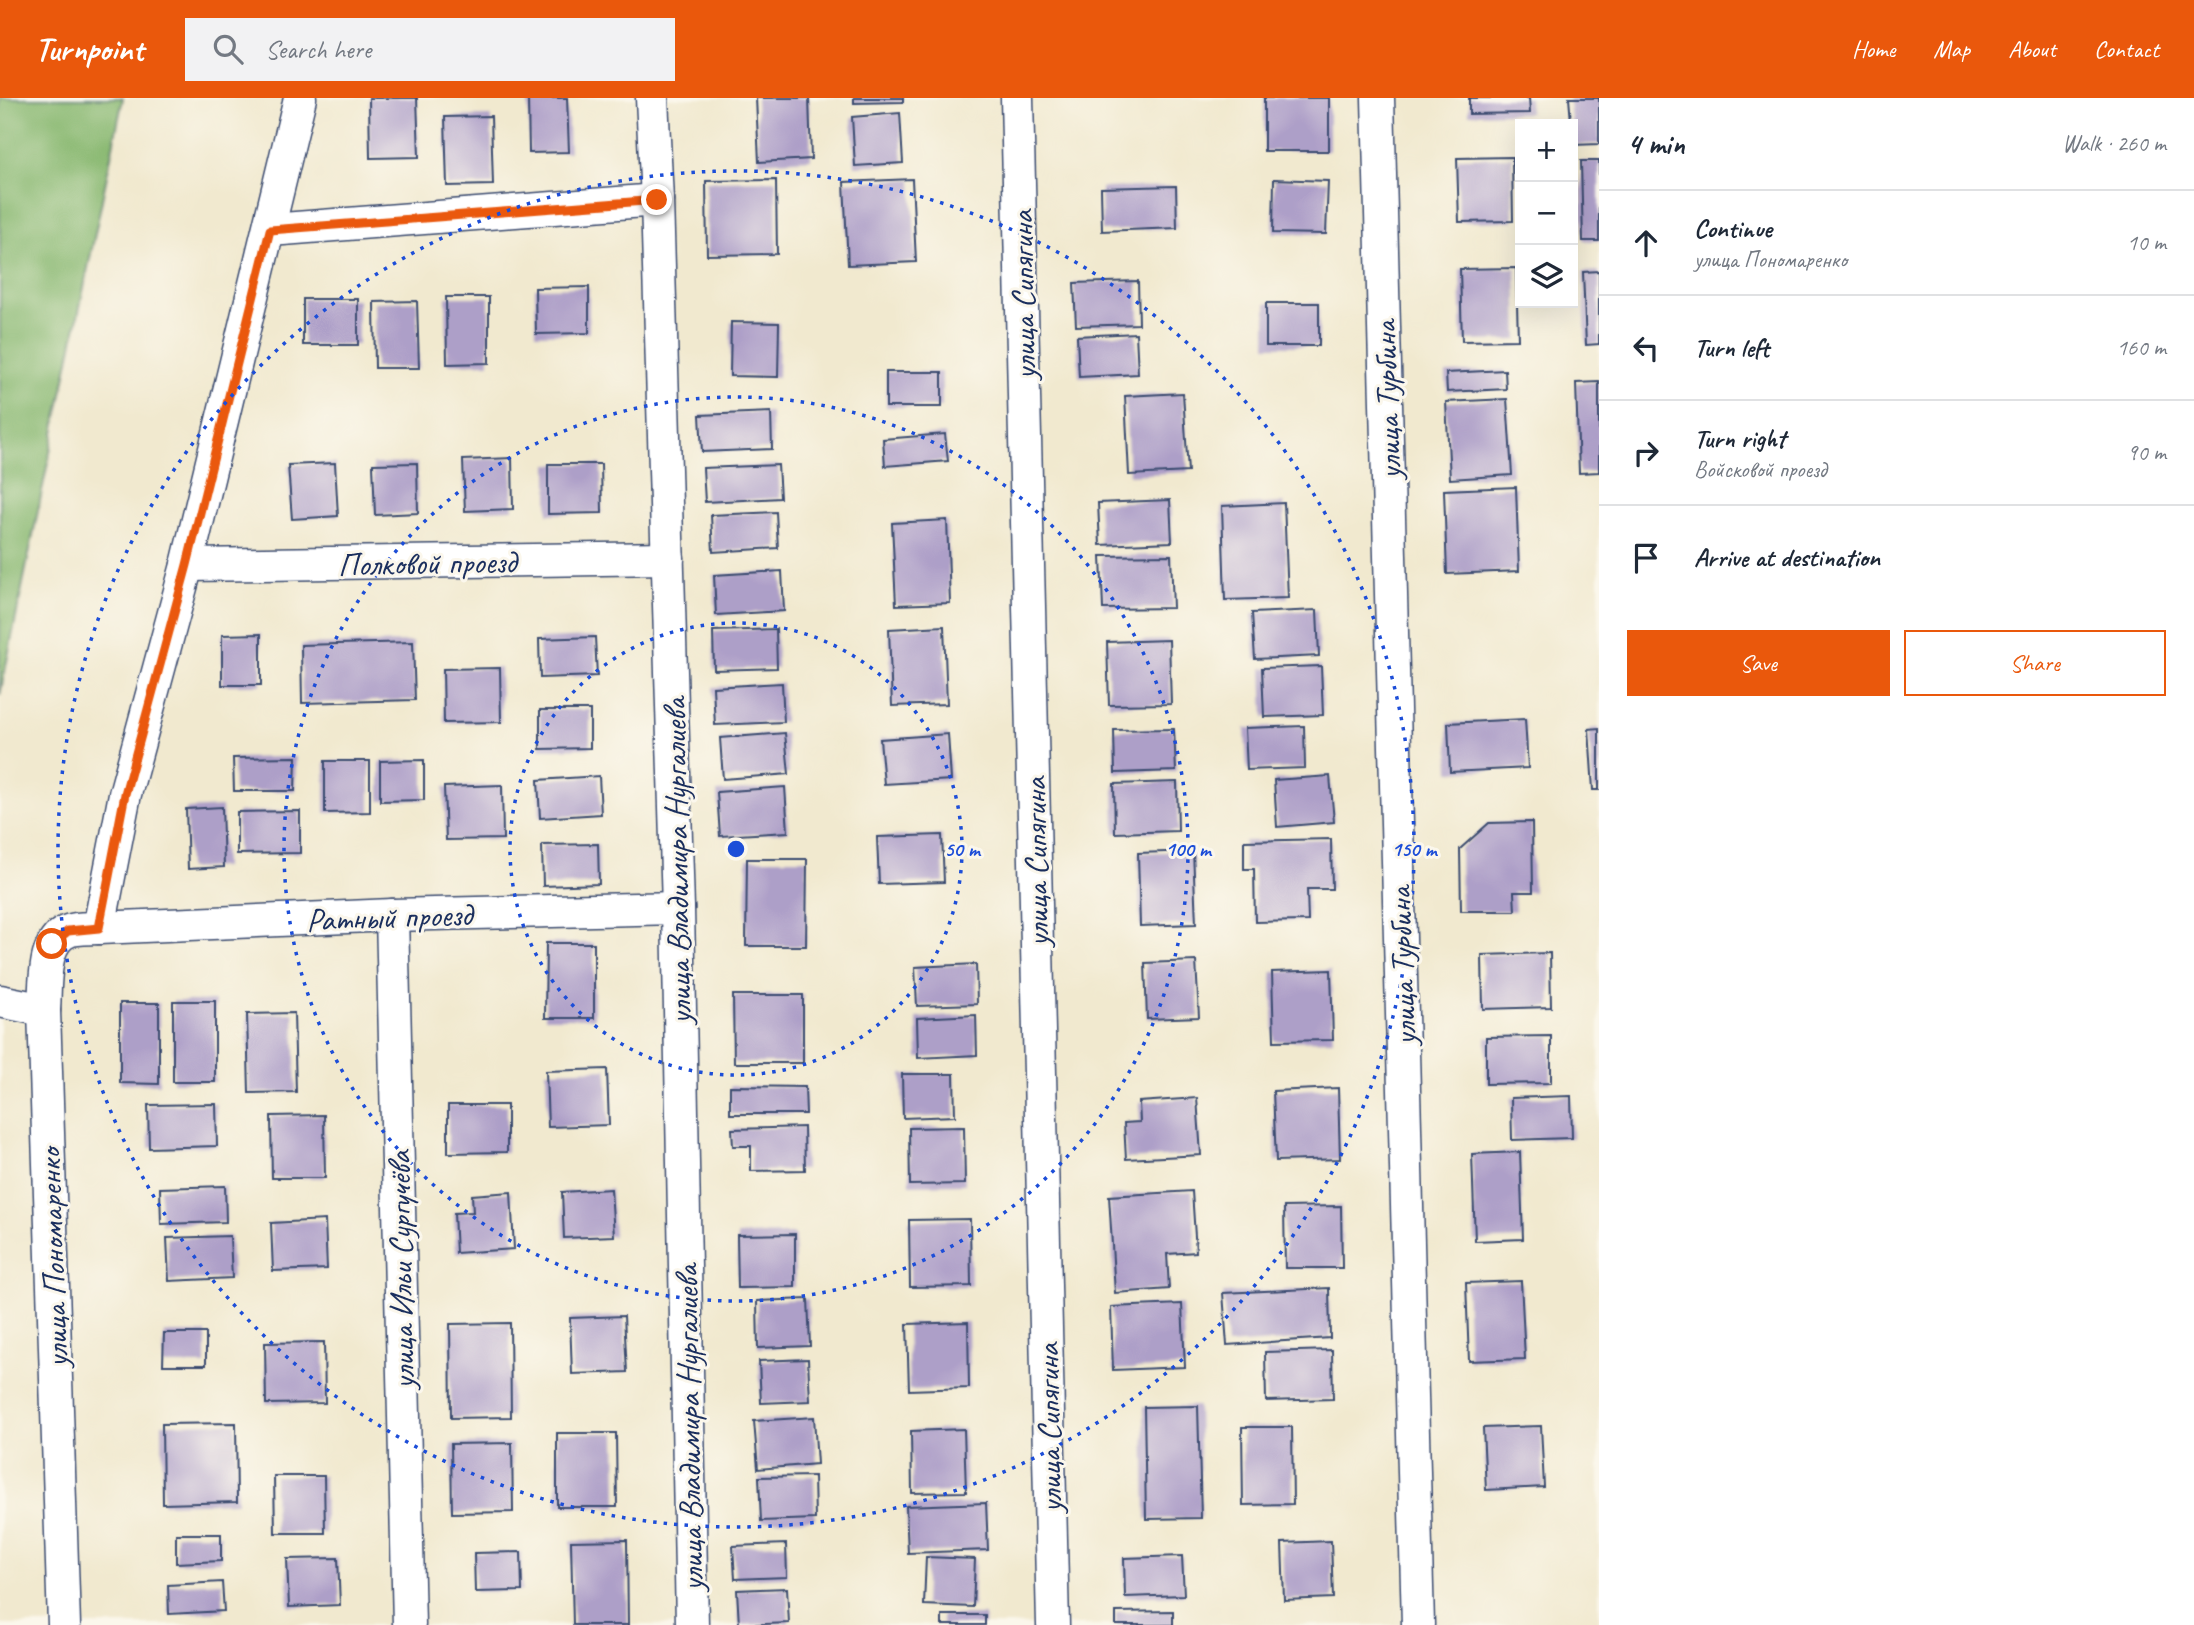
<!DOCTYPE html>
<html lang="en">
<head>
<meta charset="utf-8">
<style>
  body { margin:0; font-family:Caveat,sans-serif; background:#f2f2f3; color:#1f2937 }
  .controls { position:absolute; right:21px; top:21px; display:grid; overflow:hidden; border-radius:0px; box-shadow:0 7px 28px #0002 }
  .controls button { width:63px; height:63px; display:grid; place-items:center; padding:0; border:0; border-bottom:2px solid #e0e1e3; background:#fff; color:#1f2937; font:35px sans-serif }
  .stop { position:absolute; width:21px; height:21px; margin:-16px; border:5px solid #ea580c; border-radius:50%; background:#fff }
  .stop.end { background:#ea580c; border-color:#fff; box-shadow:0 2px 7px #0008 }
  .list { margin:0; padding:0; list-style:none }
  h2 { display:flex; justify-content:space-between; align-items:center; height:91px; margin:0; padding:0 28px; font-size:30px }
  h2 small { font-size:23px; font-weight:400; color:#747a83 }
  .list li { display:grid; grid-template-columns:46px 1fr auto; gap:21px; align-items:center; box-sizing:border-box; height:105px; padding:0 28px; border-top:2px solid #e0e1e3 }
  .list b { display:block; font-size:26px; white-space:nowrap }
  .list p { margin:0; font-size:23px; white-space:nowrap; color:#747a83 }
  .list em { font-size:23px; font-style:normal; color:#747a83 }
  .actions { display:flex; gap:14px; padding:21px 28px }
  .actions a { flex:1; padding:16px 0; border:2px solid #ea580c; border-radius:0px; text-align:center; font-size:24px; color:#ea580c }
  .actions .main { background:#ea580c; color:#fff }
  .icon { flex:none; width:38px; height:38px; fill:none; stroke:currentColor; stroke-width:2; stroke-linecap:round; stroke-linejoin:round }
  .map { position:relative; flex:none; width:1599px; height:1527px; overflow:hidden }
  header { display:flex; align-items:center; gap:42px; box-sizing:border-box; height:98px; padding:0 35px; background:#ea580c; color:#fff }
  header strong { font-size:33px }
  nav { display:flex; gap:38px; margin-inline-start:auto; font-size:24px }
  .search { width:490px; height:63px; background:#f2f2f3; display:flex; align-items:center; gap:18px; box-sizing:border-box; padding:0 24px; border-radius:0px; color:#747a83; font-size:26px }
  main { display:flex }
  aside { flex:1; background:#fff }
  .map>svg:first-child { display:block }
  .forest { fill:#8ab972; stroke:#527468; stroke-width:2 }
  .building { fill:#ad9fc8 }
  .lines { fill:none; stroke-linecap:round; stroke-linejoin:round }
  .minor-casing { stroke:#3b4b6f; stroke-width:35 }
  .minor { stroke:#fff; stroke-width:32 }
  .route { stroke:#ea580c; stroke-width:9 }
  .ring { fill:none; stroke:#1d4ed8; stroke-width:3.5; stroke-dasharray:3.5 7 }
  .labels { text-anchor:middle; stroke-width:6; stroke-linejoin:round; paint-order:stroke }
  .street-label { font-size:33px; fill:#1b2f5e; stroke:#fbf7ec }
  .centre { fill:#1d4ed8; stroke:#fbf7ec; stroke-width:3.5 }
  .ring-label { font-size:21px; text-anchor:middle; font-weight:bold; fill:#1d4ed8; stroke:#fbf7ec; stroke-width:6; stroke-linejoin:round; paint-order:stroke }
</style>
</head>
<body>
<header>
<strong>Turnpoint</strong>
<div class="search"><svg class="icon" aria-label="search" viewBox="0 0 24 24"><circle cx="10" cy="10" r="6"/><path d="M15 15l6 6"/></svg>Search here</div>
<nav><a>Home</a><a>Map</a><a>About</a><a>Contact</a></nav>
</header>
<main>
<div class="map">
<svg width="1599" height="1527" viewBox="0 0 1599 1527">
  <rect width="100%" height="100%" fill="#fbf7ec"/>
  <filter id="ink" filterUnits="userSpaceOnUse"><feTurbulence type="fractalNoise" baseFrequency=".0143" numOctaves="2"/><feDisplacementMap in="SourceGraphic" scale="14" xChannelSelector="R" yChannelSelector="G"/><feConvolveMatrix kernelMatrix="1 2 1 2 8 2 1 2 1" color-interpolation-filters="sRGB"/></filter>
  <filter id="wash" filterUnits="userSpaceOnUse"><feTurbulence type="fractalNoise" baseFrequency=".00686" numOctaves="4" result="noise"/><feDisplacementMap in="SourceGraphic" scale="28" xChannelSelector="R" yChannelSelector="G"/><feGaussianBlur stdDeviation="1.57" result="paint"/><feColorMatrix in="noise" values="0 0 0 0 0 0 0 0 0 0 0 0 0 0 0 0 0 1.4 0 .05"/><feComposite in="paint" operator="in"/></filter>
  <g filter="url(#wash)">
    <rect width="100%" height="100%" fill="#f1e9cf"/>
    <!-- forest -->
    <path class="forest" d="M0,0H123L0,597Z"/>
    <g id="blocks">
      <!-- building -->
      <g class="building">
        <path d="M369,0H417L419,59L370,60Z"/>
        <path d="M528,0H567L569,54L529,55Z"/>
        <path d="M756,0H809L811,61L759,64Z"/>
        <path d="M854,0H903V4L854,5Z"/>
        <rect x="1264" y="0" width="65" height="53"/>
        <path d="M1469,0H1529L1530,15L1469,16Z"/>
        <path d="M1569,0H1599V46L1573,47Z"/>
        <path d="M900,15L903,65L855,68L852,19Z"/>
        <path d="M491,18L493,87L447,88L445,19Z"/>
        <path d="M1512,59L1513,123L1459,124L1457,60Z"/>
        <path d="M1581,63H1599V143H1583Z"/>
        <path d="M912,81L916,164L848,167L844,84Z"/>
        <path d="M1274,81L1328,83L1326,136L1273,135Z"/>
        <path d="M776,82L777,156L707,157L706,83Z"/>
        <path d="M1176,88L1177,130L1102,133L1101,90Z"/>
        <path d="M1516,170L1518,242L1462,243L1460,171Z"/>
        <path d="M1599,173V246L1586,247L1583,174Z"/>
        <path d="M1138,183L1139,226L1076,228L1074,185Z"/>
        <path d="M589,189V235L536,236L535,190Z"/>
        <path d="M446,199H489V265L447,266Z"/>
        <rect x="303" y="201" width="55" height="46"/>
        <path d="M417,203L419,270H375L374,204Z"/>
        <rect x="1266" y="205" width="53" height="43"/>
        <path d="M731,224L779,225L778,279L730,278Z"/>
        <path d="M1136,235L1138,276L1079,279L1077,238Z"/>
        <path d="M1505,272L1506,291L1447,294L1446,275Z"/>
        <rect x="886" y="274" width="56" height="35"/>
        <path d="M1599,284V374L1579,375L1576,285Z"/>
        <path d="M1183,295L1188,374L1129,377L1125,298Z"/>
        <path d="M1507,301L1512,377L1450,381L1446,304Z"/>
        <path d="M771,314L772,351L702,354L700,317Z"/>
        <path d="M945,336L948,363L885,368L883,341Z"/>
        <path d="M512,360L513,411L465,413L463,362Z"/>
        <path d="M335,365L338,418L292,421L288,367Z"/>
        <path d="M417,365L418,415L375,417L373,366Z"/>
        <path d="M548,366H601L602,415L548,416Z"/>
        <path d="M778,367L780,400L705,404L703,370Z"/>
        <path d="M1516,389L1519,473L1447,476L1444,392Z"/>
        <path d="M1170,402L1172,444L1100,447L1098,405Z"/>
        <path d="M1284,405L1288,500L1225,502L1222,408Z"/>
        <path d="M776,414L778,450L713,454L711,417Z"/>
        <path d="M947,422L950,505L896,507L892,425Z"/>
        <path d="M1171,457L1173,510L1103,511L1101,458Z"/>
        <path d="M782,473L784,513L716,517L714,477Z"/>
        <path d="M1317,512L1319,558L1255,561L1252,515Z"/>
        <path d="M944,528L947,606L892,608L889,531Z"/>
        <path d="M776,531L777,570L714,572L713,533Z"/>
        <path d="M261,536V587H222V537Z"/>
        <path d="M595,539L597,578L540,580L539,541Z"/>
        <path d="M1169,542L1171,606L1109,607L1107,544Z"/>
        <path d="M413,544L415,602L302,605L301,547Z"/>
        <path d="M1321,568L1323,617L1264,619L1262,570Z"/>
        <path d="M500,570L501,624L444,625L443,571Z"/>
        <path d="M782,585L784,624L715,627L713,589Z"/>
        <path d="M540,612H590V650L540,651Z"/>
        <path d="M1525,621L1528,670L1450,674L1448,625Z"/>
        <path d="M1304,628L1305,670L1247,672L1245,630Z"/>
        <path d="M1599,630V692H1593L1589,631Z"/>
        <path d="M1174,631L1176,673L1115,675L1114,632Z"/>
        <path d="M785,635L789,676L723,681L720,640Z"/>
        <path d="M948,636L951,682L884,686L880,641Z"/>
        <path d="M296,659L295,693H234L233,660Z"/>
        <path d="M424,662V702L380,703V663Z"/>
        <path d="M325,663H370V714L325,715Z"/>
        <path d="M599,678L601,716L540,720L538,682Z"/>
        <path d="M1330,678L1334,724L1277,729L1274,682Z"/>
        <path d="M1177,684L1178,733L1115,735L1114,686Z"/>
        <path d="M502,687L503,741L446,742L444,689Z"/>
        <path d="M785,689L788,734L720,738L717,694Z"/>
        <path d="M222,709L224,769L188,771L186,711Z"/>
        <path d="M300,713V755L237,756V714Z"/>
        <path d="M1532,724L1533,794H1514L1515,813H1461L1460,751L1489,725Z"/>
        <path d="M942,737L944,784L879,786L877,739Z"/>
        <path d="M1331,741L1332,791H1307L1308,823L1255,824L1254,771H1244V743Z"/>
        <path d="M598,746L599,786L543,788L542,747Z"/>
        <path d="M1193,753L1196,826L1140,828L1138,755Z"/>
        <path d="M747,761H807L806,848H746Z"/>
        <path d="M546,845H594V920H545Z"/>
        <path d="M1550,855L1551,909L1483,911L1482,857Z"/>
        <path d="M1196,863L1199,919L1147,921L1145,865Z"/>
        <path d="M976,866L977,906L917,908L915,869Z"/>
        <path d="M1331,872L1333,942L1274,943L1272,874Z"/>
        <path d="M733,897H803V965H734Z"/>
        <rect x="173" y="903" width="42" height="81"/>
        <path d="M120,905H159V986L120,985Z"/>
        <path d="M294,915L296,994L249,995L247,916Z"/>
        <path d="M976,917L977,957L918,960L917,920Z"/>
        <path d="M1551,938V985L1486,986V939Z"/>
        <path d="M607,971L609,1027L548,1029L546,973Z"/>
        <path d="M902,976H954L955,1018L903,1020Z"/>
        <path d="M730,988L805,989L806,1016H730Z"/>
        <path d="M1338,990L1340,1061L1276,1063L1273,993Z"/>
        <path d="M1571,998L1572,1040L1512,1042L1511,1000Z"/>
        <path d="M1197,1000L1201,1057L1126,1061L1124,1025L1140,1024L1139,1004Z"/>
        <path d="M216,1006L217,1048L149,1050L148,1007Z"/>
        <path d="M448,1007H507V1054L448,1055Z"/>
        <path d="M324,1017L325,1080H272L271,1018Z"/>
        <path d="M804,1029L805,1072L751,1073V1048H733L732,1031Z"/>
        <path d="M964,1029L965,1086L910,1087L909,1030Z"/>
        <path d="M1520,1054L1523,1141L1475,1143L1472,1056Z"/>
        <path d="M225,1088L226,1124L161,1126L160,1090Z"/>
        <path d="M611,1091L614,1138L564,1140L562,1094Z"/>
        <path d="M1192,1093L1196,1154L1167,1156L1169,1191L1115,1195L1109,1098Z"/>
        <path d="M511,1094L514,1151L456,1155L454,1115L473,1114L472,1097Z"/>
        <path d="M1341,1108L1342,1170H1285L1284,1109Z"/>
        <path d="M970,1121L971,1188L910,1189L909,1122Z"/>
        <path d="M325,1122L327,1171L273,1173L271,1125Z"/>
        <path d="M795,1136V1189L738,1190L737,1137Z"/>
        <path d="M230,1138L232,1180L169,1183L167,1140Z"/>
        <path d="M1521,1183L1525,1261L1469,1263L1466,1185Z"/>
        <path d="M1329,1190L1330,1240L1227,1247L1223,1195Z"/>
        <path d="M808,1201L810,1248L758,1250L757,1203Z"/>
        <path d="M1182,1206L1185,1269L1113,1272L1111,1209Z"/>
        <path d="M624,1218L627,1274L572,1276L570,1220Z"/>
        <path d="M968,1224L969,1290L909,1292L907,1226Z"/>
        <path d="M510,1225L511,1319L451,1320L450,1226Z"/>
        <path d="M164,1235H206V1267H163Z"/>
        <path d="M324,1244L325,1305L266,1306L265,1245Z"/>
        <path d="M1332,1252L1333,1301L1266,1303L1265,1254Z"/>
        <path d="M808,1261L810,1303L761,1305L759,1263Z"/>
        <path d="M1198,1308L1201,1420L1146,1421L1144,1309Z"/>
        <path d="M814,1319L817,1366L758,1371L754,1323Z"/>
        <path d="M236,1325L237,1404L163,1406L162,1326Z"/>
        <path d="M1541,1328L1544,1389L1486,1392L1483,1330Z"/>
        <path d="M1242,1329H1292L1293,1406L1243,1407Z"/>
        <path d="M964,1331L966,1394L912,1395L911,1333Z"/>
        <path d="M557,1335H616L617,1409H557Z"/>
        <path d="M512,1345L513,1414L452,1415L451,1346Z"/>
        <path d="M274,1378H324L325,1435H275Z"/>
        <path d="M814,1378L815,1421L761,1423L759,1379Z"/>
        <path d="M986,1405L988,1452L908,1455L906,1408Z"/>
        <path d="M176,1436H221V1463L176,1465Z"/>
        <path d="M627,1442L628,1527H573L571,1443Z"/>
        <path d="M1331,1443L1333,1500L1284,1502L1282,1445Z"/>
        <path d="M786,1446L787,1479L735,1481L733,1448Z"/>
        <path d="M521,1454L522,1493L475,1494L474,1455Z"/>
        <path d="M1182,1458L1184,1497L1125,1499L1124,1460Z"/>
        <path d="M926,1459L975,1461L973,1509L924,1507Z"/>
        <path d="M338,1460L340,1507L289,1509L287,1461Z"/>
        <path d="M222,1484L224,1513L169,1516L168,1487Z"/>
        <path d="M787,1490L789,1525L739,1527L737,1492Z"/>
        <path d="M1173,1513V1527H1116V1514Z"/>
        <rect x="942" y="1517" width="43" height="10"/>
      </g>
    </g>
  </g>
  <g filter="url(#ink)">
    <use href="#blocks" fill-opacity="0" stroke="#3b4b6f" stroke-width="2"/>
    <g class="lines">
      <!-- minor casing -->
      <g class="minor-casing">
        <g id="minor">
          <path d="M652,0L657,102L678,810L692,1527"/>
          <path d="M1017,0L1053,1527"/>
          <path d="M1378,0L1418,1527"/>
          <path d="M270,132L657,102"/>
          <path d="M187,467L668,460"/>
          <path d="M392,817L409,1527"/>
          <path d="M99,830L125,696L187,467L300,0"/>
          <path d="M0,903L44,912"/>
          <path d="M64,1527L44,912C46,888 41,840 71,832C80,830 90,830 99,830L392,817L678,810"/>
        </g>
      </g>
      <!-- minor -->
      <use href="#minor" class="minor"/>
    </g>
  </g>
  <g class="lines" filter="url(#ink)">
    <!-- route -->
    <path class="route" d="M52,846L68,833L99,830L125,696L187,467L270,132L657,102"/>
  </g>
  <!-- distance rings -->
  <g class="ring">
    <circle cx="736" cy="751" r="226"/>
    <circle cx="736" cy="751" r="452"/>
    <circle cx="736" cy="751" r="678"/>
  </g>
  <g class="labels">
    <!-- street labels -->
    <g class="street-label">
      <text transform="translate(1022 197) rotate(-91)" y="12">улица Сипягина</text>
      <text transform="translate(1386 302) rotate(-92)" y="12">улица Турбина</text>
      <text transform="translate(427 464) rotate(-1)" y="12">Полковой проезд</text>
      <text transform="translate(676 763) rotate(-91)" y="12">улица Владимира Нургалиева</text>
      <text transform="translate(1035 764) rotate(-91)" y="12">улица Сипягина</text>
      <text transform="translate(389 818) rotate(-2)" y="12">Ратный проезд</text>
      <text transform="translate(1401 868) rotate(-92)" y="12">улица Турбина</text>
      <text transform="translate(52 1160) rotate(-92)" y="12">улица Пономаренко</text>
      <text transform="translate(400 1172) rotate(-91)" y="12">улица Ильи Сургучёва</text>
      <text transform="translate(688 1330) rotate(-91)" y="12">улица Владимира Нургалиева</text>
      <text transform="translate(1048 1330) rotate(-91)" y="12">улица Сипягина</text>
    </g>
  </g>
  <circle cx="736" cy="751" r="10" class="centre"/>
  <g class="ring-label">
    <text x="962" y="758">50 m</text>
    <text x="1188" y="758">100 m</text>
    <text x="1414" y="758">150 m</text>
  </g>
</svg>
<div class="controls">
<button>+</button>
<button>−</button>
<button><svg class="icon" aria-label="layers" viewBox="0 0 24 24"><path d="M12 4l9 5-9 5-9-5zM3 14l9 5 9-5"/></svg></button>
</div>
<div class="stop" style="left:52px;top:846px"></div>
<div class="stop end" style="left:657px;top:102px"></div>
</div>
<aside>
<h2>4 min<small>Walk · 260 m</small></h2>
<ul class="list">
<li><svg class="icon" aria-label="ahead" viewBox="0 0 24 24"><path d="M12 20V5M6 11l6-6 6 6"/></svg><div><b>Continue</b><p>улица Пономаренко</p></div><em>10 m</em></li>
<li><svg class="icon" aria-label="left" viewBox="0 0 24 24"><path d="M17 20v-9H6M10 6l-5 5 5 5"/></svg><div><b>Turn left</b></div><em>160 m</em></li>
<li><svg class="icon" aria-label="right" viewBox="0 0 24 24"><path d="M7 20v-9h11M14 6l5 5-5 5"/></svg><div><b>Turn right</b><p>Войсковой проезд</p></div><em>90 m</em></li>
<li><svg class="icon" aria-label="arrive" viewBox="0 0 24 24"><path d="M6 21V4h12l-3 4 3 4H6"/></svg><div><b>Arrive at destination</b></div></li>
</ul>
<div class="actions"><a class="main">Save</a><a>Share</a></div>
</aside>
</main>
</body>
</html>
